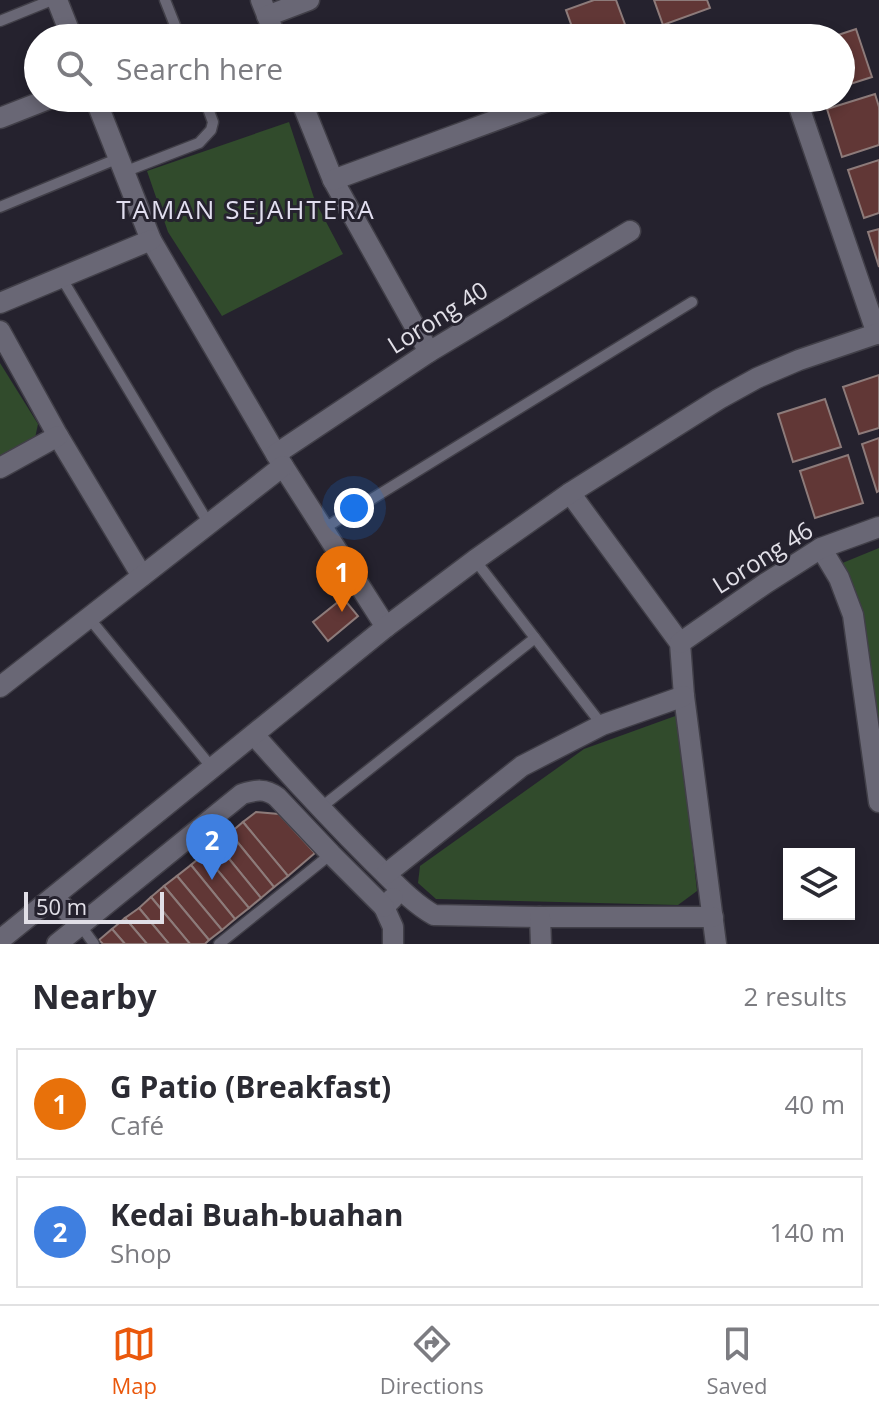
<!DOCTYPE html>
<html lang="en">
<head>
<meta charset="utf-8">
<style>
  body { margin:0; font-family:"Open Sans",sans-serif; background:#f7f7f7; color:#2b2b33 }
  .controls { position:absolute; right:24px; bottom:24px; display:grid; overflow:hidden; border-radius:0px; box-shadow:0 4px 12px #0003 }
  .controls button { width:72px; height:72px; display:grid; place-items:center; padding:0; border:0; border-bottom:2px solid #e1e1e2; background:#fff; color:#2b2b33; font:40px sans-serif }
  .scale { position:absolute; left:24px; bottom:20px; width:140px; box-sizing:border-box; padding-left:8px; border:4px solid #e1dfe7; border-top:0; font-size:22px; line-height:28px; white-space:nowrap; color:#e1dfe7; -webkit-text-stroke:6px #25222e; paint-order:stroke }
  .you { position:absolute; left:354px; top:508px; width:28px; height:28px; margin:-20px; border:6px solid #fff; border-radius:50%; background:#1a73e8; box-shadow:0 0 0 12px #1a73e833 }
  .badge { display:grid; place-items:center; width:52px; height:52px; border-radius:50%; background:#ea580c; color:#fff; font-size:26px; font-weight:700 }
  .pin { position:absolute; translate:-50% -66px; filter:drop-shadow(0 2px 4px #0008) }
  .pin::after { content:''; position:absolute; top:42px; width:28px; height:24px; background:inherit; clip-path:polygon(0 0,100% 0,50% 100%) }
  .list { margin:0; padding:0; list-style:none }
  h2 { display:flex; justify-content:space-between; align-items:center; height:104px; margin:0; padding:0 32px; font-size:34px }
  h2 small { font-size:26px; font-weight:400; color:#7c7c81 }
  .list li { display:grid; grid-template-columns:52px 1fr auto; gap:24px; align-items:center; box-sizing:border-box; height:112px; margin:0 16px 16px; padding:0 16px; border:2px solid #e1e1e2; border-radius:0px }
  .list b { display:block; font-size:30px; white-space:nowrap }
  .list p { margin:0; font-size:26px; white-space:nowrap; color:#7c7c81 }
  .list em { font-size:26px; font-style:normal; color:#7c7c81 }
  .icon { flex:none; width:44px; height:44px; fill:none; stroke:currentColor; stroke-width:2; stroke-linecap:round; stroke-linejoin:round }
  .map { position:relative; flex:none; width:879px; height:944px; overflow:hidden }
  .search { position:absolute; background:#fff; box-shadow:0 4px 12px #0003; left:24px; right:24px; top:24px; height:88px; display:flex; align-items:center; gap:20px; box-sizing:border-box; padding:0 28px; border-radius:44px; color:#7c7c81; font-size:30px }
  .sheet { height:360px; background:#fff }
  nav { display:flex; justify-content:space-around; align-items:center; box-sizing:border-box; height:112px; border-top:2px solid #e1e1e2; background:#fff; font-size:22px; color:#7c7c81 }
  nav a { display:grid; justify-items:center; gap:4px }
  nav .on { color:#ea580c }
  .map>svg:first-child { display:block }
  .green { fill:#314b2c }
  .building { fill:#613736; stroke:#8d7b7a; stroke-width:2 }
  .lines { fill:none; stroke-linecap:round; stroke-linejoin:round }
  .lane-casing { stroke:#413f48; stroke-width:13 }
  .street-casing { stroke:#413f48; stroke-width:23 }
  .lane { stroke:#696775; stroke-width:10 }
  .street { stroke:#696775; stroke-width:20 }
  .labels { text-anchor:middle; stroke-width:6; stroke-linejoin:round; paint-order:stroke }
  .street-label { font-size:24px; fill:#e1dfe7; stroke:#25222e }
  .neighbourhood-label { font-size:26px; letter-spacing:2px; fill:#e1deef; stroke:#25222e }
</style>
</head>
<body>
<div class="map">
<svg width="879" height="944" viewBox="0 0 879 944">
  <rect width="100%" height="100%" fill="#25222e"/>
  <!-- green -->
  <g class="green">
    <path d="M289,122L315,201L343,254L222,316L168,232L147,171Z"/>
    <path d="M0,363L38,424L34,443L0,464Z"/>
    <path d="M879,548V731L840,564Z"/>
    <path d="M678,715L697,891L678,905L436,899L418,883L420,866L584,749Z"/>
  </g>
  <!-- building -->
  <g class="building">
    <path d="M594,0H616L630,38H576L566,10Z"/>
    <path d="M654,0H707L710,8L663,25Z"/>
    <path d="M856,29L872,77L841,87V38H829Z"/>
    <path d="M875,94L879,107V145L842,157L827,109Z"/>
    <path d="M879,160V213L864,218L848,170Z"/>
    <path d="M879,229V267L868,232Z"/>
    <path d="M879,375V428L859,434L843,387Z"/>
    <path d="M825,399L841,447L793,462L778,414Z"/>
    <path d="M879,438V491L877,492L862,444Z"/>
    <path d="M848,455L863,503L815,518L800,471Z"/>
    <path d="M343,598L358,616L328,641L313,622Z"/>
    <path d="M256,812L279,814L315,853L288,876L243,822Z"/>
    <path d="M243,822L288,876L274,887L230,833Z"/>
    <path d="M230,833L274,887L261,898L217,844Z"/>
    <path d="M217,844L261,898L249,908L204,854Z"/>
    <path d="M204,854L249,908L235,919L191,865Z"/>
    <path d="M191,865L235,919L222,930L177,876Z"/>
    <path d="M177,876L222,930L209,940L164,886Z"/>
    <path d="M164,886L209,940L205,944H190L151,897Z"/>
    <path d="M151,897L190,944H169L139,908Z"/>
    <path d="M139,908L169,944H147L125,918Z"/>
    <path d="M125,918L147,944H125L112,929Z"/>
    <path d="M112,929L125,944H103L99,940Z"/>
  </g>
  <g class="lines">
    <!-- lane casing -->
    <g class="lane-casing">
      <g id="lane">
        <path d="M165,0L180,38"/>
        <path d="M0,21L52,0"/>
        <path d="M124,172L199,143L211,130L213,122L204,98"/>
        <path d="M0,207L119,158"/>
        <path d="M61,277L209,524"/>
        <path d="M323,529L692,302"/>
        <path d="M475,560L602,725"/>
        <path d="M89,618L213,769"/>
        <path d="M319,809L535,638"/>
        <path d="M81,926L94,944"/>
        <path d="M219,944L331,854"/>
      </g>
    </g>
    <!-- street casing -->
    <g class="street-casing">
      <g id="street">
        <path d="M57,0L72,38"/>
        <path d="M261,0L276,38"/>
        <path d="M267,16L309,0"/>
        <path d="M95,98L151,240L283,466L386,627"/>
        <path d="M300,98L333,180L429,352"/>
        <path d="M796,98L877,334"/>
        <path d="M0,118L51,98"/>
        <path d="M333,180L556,98"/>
        <path d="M0,303L151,240"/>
        <path d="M0,331L58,436L142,576"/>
        <path d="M276,454L429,352L630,231"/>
        <path d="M0,468L58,436"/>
        <path d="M570,493L680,643L684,696L716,944"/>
        <path d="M821,548L839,578L853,615L879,802"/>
        <path d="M680,643L766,583L821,548L879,527"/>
        <path d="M0,687L283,466"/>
        <path d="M254,735C293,779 332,821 373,862C393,881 411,902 434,915L540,917H713"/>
        <path d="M386,874L522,766L602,725L684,696"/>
        <path d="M54,897L81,926"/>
        <path d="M393,898L384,907L393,927V944"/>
        <path d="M540,917L541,944"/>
        <path d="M0,940L386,627L475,560L570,493L719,399L757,378L799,360L879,333"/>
        <path d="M57,944L242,794C256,790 265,788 277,797L331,854L384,907"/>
      </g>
    </g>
    <!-- lane -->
    <use href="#lane" class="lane"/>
    <!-- street -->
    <use href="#street" class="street"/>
  </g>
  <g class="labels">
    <!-- street labels -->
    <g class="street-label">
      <text transform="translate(438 318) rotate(-32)" y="8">Lorong 40</text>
      <text transform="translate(763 558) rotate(-32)" y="8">Lorong 46</text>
    </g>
    <!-- neighbourhood labels -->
    <g class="neighbourhood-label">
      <text x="246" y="219">TAMAN SEJAHTERA</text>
    </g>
  </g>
</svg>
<div class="controls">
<button><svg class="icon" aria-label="layers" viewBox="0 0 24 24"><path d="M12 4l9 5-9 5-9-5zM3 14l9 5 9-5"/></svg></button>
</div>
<div class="scale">50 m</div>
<div class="you"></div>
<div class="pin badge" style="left:342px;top:612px;background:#e8710a">1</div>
<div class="pin badge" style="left:212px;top:880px;background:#3f7fe0">2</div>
<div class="search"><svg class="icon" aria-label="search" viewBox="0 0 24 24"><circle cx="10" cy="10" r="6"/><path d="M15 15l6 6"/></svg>Search here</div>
</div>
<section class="sheet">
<h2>Nearby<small>2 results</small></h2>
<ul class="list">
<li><span class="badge" style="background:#e8710a">1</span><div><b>G Patio (Breakfast)</b><p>Café</p></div><em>40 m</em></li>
<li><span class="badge" style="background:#3f7fe0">2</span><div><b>Kedai Buah-buahan</b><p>Shop</p></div><em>140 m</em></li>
</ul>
</section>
<nav>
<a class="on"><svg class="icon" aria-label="map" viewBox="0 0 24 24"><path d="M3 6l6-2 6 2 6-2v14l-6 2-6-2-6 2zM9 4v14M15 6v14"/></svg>Map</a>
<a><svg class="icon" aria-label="directions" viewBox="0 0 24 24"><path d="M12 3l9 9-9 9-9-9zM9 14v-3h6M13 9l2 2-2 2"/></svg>Directions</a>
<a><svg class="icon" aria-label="saved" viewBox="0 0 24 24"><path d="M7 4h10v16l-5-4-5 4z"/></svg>Saved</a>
</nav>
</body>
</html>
